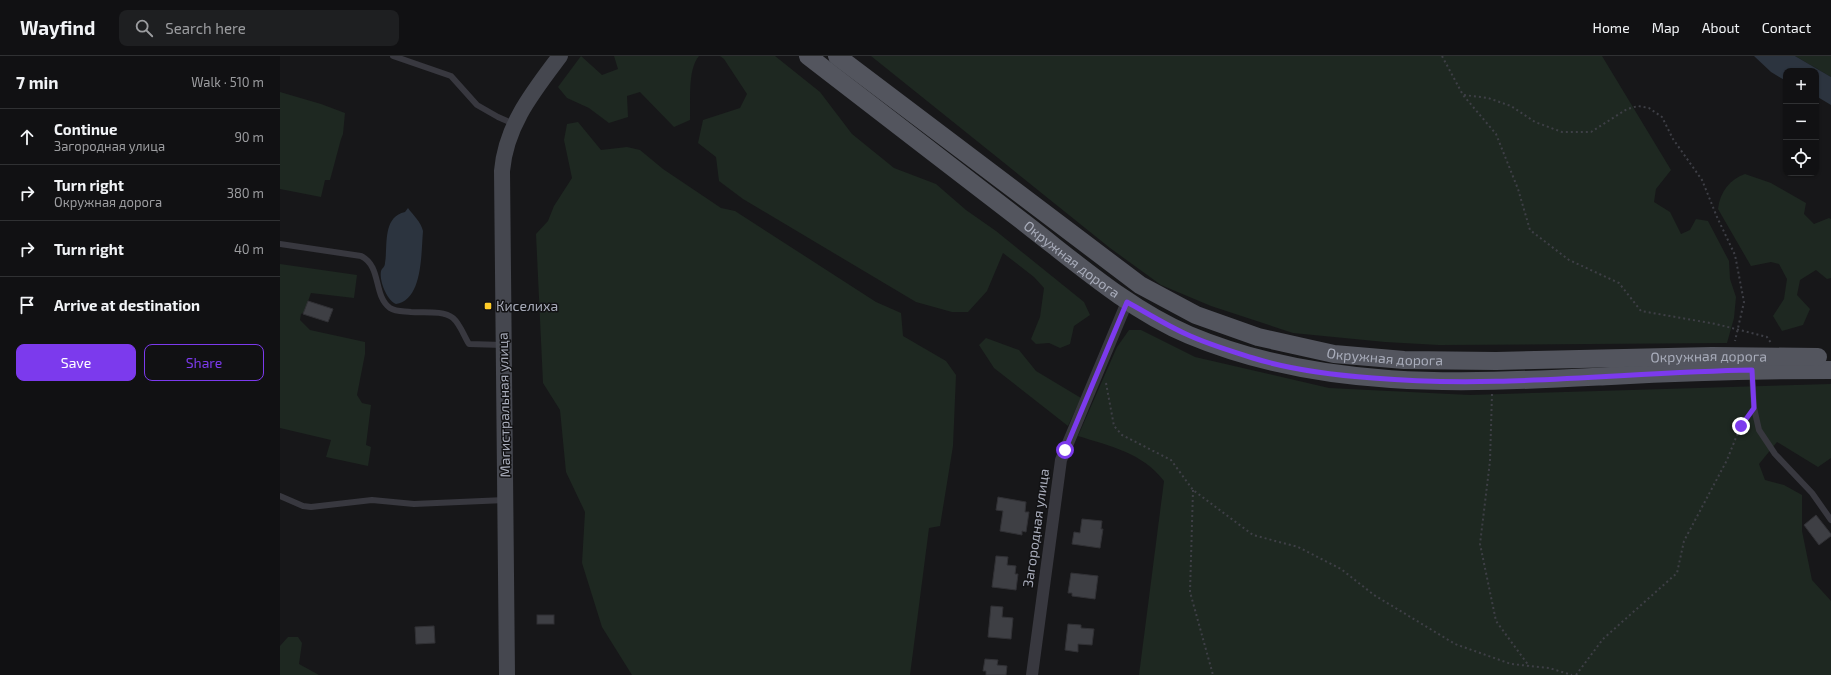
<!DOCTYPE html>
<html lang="en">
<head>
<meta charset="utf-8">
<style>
  body { margin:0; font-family:"Exo 2",sans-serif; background:#1e1f21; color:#f1f3f6 }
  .controls { position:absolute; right:12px; top:12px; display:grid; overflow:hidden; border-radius:8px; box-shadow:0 1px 3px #0004 }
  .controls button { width:36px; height:36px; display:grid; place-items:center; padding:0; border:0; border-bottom:1px solid #303133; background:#111113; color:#f1f3f6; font:20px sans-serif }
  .stop { position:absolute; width:12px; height:12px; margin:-9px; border:3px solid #7c3aed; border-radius:50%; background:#fff }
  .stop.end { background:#7c3aed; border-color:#fff; box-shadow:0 1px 4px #0008 }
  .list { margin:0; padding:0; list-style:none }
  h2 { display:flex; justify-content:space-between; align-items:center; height:52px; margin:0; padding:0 16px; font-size:17px }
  h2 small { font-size:13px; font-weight:400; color:#9c9da0 }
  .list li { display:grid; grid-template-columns:26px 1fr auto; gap:12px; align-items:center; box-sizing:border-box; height:56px; padding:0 16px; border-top:1px solid #303133 }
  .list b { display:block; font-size:15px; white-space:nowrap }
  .list p { margin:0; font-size:13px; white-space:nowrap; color:#9c9da0 }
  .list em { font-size:13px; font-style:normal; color:#9c9da0 }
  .actions { display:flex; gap:8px; padding:12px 16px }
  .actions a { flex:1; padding:9px 0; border:1px solid #7c3aed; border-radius:8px; text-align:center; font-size:14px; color:#7c3aed }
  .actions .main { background:#7c3aed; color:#fff }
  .icon { flex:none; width:22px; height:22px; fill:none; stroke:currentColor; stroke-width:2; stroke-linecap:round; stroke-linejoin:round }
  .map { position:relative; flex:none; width:1551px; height:619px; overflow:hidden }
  header { display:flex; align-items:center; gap:24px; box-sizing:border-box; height:56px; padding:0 20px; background:#111113; border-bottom:1px solid #303133 }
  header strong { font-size:19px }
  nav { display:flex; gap:22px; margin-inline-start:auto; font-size:14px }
  .search { width:280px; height:36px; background:#1e1f21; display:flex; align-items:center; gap:10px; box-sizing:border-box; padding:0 14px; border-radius:8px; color:#9c9da0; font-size:15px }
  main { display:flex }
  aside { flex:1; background:#111113 }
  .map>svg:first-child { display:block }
  .green { fill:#1e2821 }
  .water { fill:#2c343f }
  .building { fill:#3e3f44; stroke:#313135 }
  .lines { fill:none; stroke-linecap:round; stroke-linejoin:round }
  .path { stroke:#3e3f46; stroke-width:2; stroke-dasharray:2 3; stroke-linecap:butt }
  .service { stroke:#38383f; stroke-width:6 }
  .minor { stroke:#38383f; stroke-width:12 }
  .secondary { stroke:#45474f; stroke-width:16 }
  .primary { stroke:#53555e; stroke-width:18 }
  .route { stroke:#7c3aed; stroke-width:5 }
  .poi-dot { fill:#ffcc29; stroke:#121214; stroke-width:1.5 }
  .labels { text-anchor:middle; stroke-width:3; stroke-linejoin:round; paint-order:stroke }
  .street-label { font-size:14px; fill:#a8acba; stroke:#121214 }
  .poi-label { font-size:14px; fill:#a8acba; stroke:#121214; text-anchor:start }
</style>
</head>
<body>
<header>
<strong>Wayfind</strong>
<div class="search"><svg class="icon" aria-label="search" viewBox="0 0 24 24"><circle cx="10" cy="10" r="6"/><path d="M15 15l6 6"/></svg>Search here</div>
<nav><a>Home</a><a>Map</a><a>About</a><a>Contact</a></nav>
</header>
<main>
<aside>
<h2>7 min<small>Walk · 510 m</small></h2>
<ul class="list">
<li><svg class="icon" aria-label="ahead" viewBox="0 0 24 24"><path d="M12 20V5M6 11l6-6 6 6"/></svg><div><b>Continue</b><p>Загородная улица</p></div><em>90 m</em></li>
<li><svg class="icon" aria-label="right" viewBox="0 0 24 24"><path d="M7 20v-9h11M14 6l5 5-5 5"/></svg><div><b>Turn right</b><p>Окружная дорога</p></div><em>380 m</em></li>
<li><svg class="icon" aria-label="right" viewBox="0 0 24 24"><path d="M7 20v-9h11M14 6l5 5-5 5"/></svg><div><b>Turn right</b></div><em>40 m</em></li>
<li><svg class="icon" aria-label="arrive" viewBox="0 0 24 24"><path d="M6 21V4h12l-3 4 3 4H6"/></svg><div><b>Arrive at destination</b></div></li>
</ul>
<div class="actions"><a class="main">Save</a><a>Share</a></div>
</aside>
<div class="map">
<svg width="1551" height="619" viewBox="0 0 1551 619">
  <rect width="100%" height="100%" fill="#171719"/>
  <!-- green -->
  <g class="green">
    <path d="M301,0L322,19L338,13L334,0H419C407,14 411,47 410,64L394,71L360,36L347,40L348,61L329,67L309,52L287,42L278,31Z"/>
    <path d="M440,0H495L540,36L572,78L614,112L656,128L686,154L716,175L804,246L810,259L794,270L790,288L780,292L769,287L756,288L751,283L760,261L764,232L754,221L723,197L707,235L688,256H672L636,246L463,143L439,125L436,101L418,87L423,64L460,52L467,38L444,3Z"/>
    <path d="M591,0H1322L1391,114L1376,133L1374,146L1390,156L1401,178L1410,174L1416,163L1428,165L1449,205L1450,223L1456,241L1454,262L1447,287L1159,289L1105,286L1013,277L931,250L881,229L830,192Z"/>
    <path d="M1515,0H1551V21Z"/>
    <path d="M0,36L41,48L65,57L63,78L61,83L50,124H45L41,141L0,133Z"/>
    <path d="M298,66L321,94L347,91L360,94L383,113L441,152L455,155L596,246L621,257L623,280L666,305L676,319L673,390L660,470L649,472L630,619H352L322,571L302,507L305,456L286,416L280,354L263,327L256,178L268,165L274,150L292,122L284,84L287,68Z"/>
    <path d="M1465,118L1491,127L1526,147L1524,158L1534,168L1549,162L1551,163V222L1547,223L1536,214L1520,224L1517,239L1530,253L1523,269L1502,275L1493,260L1504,243L1507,223L1499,208L1491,206L1471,210L1438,153C1440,136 1450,123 1465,118Z"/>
    <path d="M0,208L77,219L74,242L31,237L24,256L21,258L20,264L30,274L85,286V298L77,339L82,347L91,349L86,389L91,391L88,410L46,401L51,384L0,372Z"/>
    <path d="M849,274H861L915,301L1049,332L1190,339L1551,328V402L1538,411L1497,386L1479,408L1485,424L1504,429L1522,439V475L1532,524L1551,545V619H859L884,425C863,397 830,390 798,380L837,291Z"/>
    <path d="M706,282L739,294L756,315L801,342L788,370L714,312L699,289Z"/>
    <path d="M8,581H18L22,587L19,608L39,619H0V590Z"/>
  </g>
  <!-- water -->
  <g class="water">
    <path d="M1470,0H1515L1551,21V49L1536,40V15H1506V25L1491,16L1474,0Z"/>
    <path d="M128,152C133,159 141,166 143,175C141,197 143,244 116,248C107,244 99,225 101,215C102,212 105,211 105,207C108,190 102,161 125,156Z"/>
  </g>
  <!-- building -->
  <g class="building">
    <path d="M28,245L53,253L48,266L23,258Z"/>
    <path d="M718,441L746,446L745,456H749L746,476L742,475V479L720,475L723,455L716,454Z"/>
    <path d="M1536,459L1551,478V480L1539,489L1524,469Z"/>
    <path d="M802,463L822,465L821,473H823L820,492L792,488L794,476L800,477Z"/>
    <path d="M716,500L728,501L727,509L736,510L735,518H738L736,534L712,531Z"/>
    <path d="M791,517L818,520L815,543L792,540V537H788Z"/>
    <path d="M711,550L723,551L722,561L733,562L731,583L708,581Z"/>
    <rect x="257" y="559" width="17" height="9"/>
    <path d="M788,568L801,569V572L814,573L812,589L798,588V596L785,594Z"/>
    <path d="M154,570L155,587L136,588L135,571Z"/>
    <path d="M705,603L718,604L717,609L727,610L726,619H706V615H703Z"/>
  </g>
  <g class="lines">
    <!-- path -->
    <g class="path">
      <path d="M1162,0L1183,39L1216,78L1238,133L1250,174L1289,204L1339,227L1361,255L1436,268L1487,281L1491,287"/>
      <path d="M1184,39L1208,42L1231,50L1255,66L1282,76H1311L1347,53L1358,50L1369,52L1382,61L1393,83L1422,124L1437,161L1455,199L1464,246L1455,285"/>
      <path d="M826,327L834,370L842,379L891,404L913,434L973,479L1018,491L1061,513L1094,539L1175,588L1231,608L1269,612L1292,619"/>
      <path d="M1212,338L1210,405L1200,488L1216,565L1249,610"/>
      <path d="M913,434L910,536L933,619"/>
      <path d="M1296,619L1323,583L1397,517L1404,485L1447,404L1461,369L1468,361"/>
    </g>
    <!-- service -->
    <g class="service">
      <path d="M113,0L171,20L197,49L218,61L234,68"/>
      <path d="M0,188L81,200C102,210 93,240 110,252C116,256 124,255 131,256C143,257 163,254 173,262C180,268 184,280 189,288L223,289"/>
      <path d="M1472,316L1474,352L1479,374L1495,398L1532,437L1551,464"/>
      <path d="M0,440L23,450L31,451L92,444L134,448L225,444"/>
    </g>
    <!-- minor -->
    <path class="minor" d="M752,619L781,404L847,246"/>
    <!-- secondary -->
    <path class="secondary" d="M227,619L222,115C226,69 253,36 280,0"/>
    <!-- primary -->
    <g class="primary">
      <path id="s1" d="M528,0C602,57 677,115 751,172C800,210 852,255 909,279C1045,336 1188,327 1331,320C1405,316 1478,314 1551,314"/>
      <path id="s2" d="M557,0L860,229L916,259L978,281L1054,298L1124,304L1216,305L1432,300L1538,301"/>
    </g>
  </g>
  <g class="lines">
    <!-- route -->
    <path class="route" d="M785,394L847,246C867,257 886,269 906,278C927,288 951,295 973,302C1011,314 1054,319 1093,322C1219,333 1346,316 1472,314L1474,352L1461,370"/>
  </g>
  <!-- markers -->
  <rect class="poi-dot" x="204" y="246" width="8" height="8" rx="2"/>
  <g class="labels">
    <!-- street labels -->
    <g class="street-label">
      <text dy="5" stroke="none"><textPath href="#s1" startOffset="333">Окружная дорога</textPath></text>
      <text dy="5" stroke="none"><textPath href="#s2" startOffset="638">Окружная дорога</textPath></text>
      <text dy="5" stroke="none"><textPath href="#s2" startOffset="962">Окружная дорога</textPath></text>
      <text transform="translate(224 349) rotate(-91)" y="5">Магистральная улица</text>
      <text transform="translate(756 472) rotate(-82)" y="5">Загородная улица</text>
    </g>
    <!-- poi labels -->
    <g class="poi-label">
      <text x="216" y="255">Киселиха</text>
    </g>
  </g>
</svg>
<div class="controls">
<button>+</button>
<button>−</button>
<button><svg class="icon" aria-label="locate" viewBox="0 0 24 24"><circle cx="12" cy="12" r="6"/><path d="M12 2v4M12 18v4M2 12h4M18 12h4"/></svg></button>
</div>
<div class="stop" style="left:785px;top:394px"></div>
<div class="stop end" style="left:1461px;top:370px"></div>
</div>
</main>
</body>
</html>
